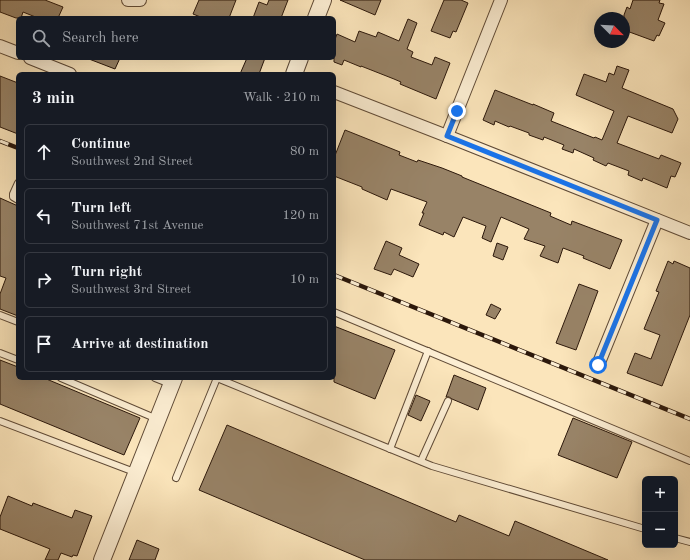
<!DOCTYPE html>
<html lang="en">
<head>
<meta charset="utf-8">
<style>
  body { margin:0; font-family:"Old Standard TT",serif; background:#20242c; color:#f1f3f6 }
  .controls { position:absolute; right:12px; bottom:12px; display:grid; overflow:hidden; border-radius:6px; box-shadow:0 4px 16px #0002 }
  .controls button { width:36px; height:36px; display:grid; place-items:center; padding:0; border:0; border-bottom:1px solid #363941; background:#171b24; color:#f1f3f6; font:20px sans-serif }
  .compass { position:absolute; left:594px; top:12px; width:36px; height:36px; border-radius:50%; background:#171b24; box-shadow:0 4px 16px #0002; rotate:114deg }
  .stop { position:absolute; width:12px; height:12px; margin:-9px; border:3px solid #1a73e8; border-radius:50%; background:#fff }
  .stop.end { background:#1a73e8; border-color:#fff; box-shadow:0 1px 4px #0008 }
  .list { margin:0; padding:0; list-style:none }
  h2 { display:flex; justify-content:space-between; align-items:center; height:52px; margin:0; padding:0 16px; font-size:17px }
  h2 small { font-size:13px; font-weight:400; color:#9ea1a6 }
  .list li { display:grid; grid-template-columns:26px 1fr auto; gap:12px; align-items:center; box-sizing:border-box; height:56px; margin:0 8px 8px; padding:0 8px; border:1px solid #363941; border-radius:6px }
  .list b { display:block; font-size:15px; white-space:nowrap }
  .list p { margin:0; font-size:13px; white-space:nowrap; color:#9ea1a6 }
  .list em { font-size:13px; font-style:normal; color:#9ea1a6 }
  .icon { flex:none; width:22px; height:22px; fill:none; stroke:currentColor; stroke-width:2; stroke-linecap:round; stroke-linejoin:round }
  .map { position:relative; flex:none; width:690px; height:560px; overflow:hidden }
  .search { position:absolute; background:#171b24; box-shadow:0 4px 16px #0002; left:16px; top:16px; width:320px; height:44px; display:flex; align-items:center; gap:10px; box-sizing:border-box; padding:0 14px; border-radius:6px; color:#9ea1a6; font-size:15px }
  .panel { position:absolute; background:#171b24; box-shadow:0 4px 16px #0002; left:16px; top:72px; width:320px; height:308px; border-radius:6px }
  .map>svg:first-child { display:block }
  .building { fill:#988367; stroke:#2c180b }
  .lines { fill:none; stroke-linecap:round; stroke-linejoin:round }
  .service-casing { stroke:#604b37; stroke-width:8 }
  .minor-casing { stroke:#604b37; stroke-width:14 }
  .tertiary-casing { stroke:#604b37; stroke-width:18 }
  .service { stroke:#fceed3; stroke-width:6 }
  .minor { stroke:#fceed3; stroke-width:12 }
  .tertiary { stroke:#fceed3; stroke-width:16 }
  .rail-casing { stroke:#2c180b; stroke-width:4.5 }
  .rail { stroke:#fceed3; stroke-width:3; stroke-dasharray:9; stroke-linecap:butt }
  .route { stroke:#1a73e8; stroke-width:5 }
</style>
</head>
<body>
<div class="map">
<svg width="690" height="560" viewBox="0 0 690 560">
  <rect width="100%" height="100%" fill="#fbe5bb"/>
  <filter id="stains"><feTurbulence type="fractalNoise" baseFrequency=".005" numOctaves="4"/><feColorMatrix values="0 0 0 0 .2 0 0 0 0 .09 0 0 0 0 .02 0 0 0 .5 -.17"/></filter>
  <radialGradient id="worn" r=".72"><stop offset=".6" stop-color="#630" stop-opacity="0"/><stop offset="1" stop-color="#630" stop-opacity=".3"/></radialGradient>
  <!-- building -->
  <g class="building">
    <path d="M0,0H45L63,7L58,18H38L23,12L21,18H16L0,12Z"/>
    <path d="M199,0H236L229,18H203L193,14Z"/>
    <path d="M269,0H288L281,18H253L259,2L267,5Z"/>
    <path d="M340,0H381L375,15Z"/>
    <path d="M444,0H461L468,3L456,32L453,31L450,38L431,31Z"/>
    <path d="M633,0H660L659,3L664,4L658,20L665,23L659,36L657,35L654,41L624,30V15L627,7L630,9Z"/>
    <path d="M408,19L417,23L407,49L413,52L411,57L432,65L435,57L450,63L436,99L400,84L401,82L394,79L361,66V67L344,60L342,65L334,62V42L337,34L355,42L359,31L376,37L378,32L399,41Z"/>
    <path d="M89,58H120L115,69L89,59Z"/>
    <path d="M247,58H265L259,74H240Z"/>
    <path d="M617,66L629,70L622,88L673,109L678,119L672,133L628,116L617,143L659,159L661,155L681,163L675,177L671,176L667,188L643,178L642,181L628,175L629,171L608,163L606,166L593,160L594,158L574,149L573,153L562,149L564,145L544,137L543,140L529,135V133L510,126L509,127L495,121L494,125L483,120L495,90L533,105V104L554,113L551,121L594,138L595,137L602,140L614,111L576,95L584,74L606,82L609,73L614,75Z"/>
    <path d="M0,76L18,83V134L0,127Z"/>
    <path d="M345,130L400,152L399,155L417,162L418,160L442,168L462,176V177L551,213L550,216L571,225L572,221L622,240L610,269L583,258L584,256L563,248L558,263L540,256L545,246L524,239L529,229L501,217L491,242L482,238L486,226L463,217L454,237L444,232L443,235L419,225L424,213H422L427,202L391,189L387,200L362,189V187L334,176V158Z"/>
    <path d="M0,198L18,206V316L0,309V294L6,278L0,276Z"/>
    <path d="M386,241L402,248L399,255L419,264L413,277L394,269L391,275L374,269Z"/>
    <path d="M497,243L508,247L503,260L493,256Z"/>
    <path d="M668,261L673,264L674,261L690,268V315L662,386L627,373L635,353L651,359L660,335L644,329L659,292L656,291Z"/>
    <path d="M579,284L598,291L576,350L556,343Z"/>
    <path d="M491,304L501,309L495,319L486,315Z"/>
    <path d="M334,326L395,350L375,399L334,382Z"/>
    <path d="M0,360L18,367V378H44L140,418L124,455L0,404Z"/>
    <path d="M454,375L486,388L478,410L452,399L449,397H446Z"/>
    <path d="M416,395L430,401L421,421L408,415Z"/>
    <path d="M573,418L632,442L617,478L558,455Z"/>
    <path d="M227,425L456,522L459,515L509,536L515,521L608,560H365L199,490Z"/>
    <path d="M8,496L32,506L33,503L72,518L75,510L92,516L77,556L73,555L72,557L61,553L58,560H45L50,549L0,529V517Z"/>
    <path d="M137,540L159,549L155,560H129Z"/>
  </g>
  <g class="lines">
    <!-- service casing -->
    <g class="service-casing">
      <g id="service">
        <path d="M18,183L13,194V197L18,200"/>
        <path d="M334,312L690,461"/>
        <path d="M0,315L18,322"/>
        <path d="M0,353L18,360"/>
        <path d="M61,378L157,419"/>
        <path d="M155,378L170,384"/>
        <path d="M0,421L137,473"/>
        <path d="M390,449L428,351"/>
        <path d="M421,461L448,401"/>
        <path d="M176,478L217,378L432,466L645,529"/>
        <path d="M675,538L690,542"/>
      </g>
    </g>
    <!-- minor casing -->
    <g class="minor-casing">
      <g id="minor">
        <path d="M128,0H140"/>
        <path d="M0,46L18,53"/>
        <path d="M30,58L70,74"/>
        <path d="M334,92L447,136L690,233"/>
        <path d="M447,136L501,0"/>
        <path d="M598,365L657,220"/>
      </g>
    </g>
    <!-- tertiary casing -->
    <g class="tertiary-casing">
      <g id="tertiary">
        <path d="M316,18L323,0"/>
        <path d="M294,74L300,58"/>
        <path d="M102,560L174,378"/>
      </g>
    </g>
    <!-- service -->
    <use href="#service" class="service"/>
    <!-- minor -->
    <use href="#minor" class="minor"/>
    <!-- tertiary -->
    <use href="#tertiary" class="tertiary"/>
    <!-- rail casing -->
    <g class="rail-casing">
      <g id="rail">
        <path d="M0,141L18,148"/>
        <path d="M334,275L690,419"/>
      </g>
    </g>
    <!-- rail -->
    <use href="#rail" class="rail"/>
  </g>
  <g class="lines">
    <!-- route -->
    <path class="route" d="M457,111L447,136L657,220L598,365"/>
  </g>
  <rect width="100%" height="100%" filter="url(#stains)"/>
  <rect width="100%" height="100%" fill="url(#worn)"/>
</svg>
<div class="controls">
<button>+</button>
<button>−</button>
</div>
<svg class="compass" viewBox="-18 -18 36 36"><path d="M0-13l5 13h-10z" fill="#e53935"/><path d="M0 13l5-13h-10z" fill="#9ea1a6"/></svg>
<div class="stop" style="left:598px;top:365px"></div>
<div class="stop end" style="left:457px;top:111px"></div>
<div class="search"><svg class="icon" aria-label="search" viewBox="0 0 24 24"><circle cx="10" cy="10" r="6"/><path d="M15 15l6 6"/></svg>Search here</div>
<section class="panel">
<h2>3 min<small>Walk · 210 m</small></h2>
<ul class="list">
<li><svg class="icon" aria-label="ahead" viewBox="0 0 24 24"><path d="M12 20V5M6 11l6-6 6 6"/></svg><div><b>Continue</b><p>Southwest 2nd Street</p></div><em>80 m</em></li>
<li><svg class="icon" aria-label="left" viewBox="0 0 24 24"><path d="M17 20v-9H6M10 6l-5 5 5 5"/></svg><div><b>Turn left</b><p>Southwest 71st Avenue</p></div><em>120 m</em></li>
<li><svg class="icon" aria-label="right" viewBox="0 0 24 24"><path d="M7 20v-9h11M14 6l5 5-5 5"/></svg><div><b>Turn right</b><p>Southwest 3rd Street</p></div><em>10 m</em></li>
<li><svg class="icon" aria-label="arrive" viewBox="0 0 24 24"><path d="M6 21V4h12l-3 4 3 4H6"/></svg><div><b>Arrive at destination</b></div></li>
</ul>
</section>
</div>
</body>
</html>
